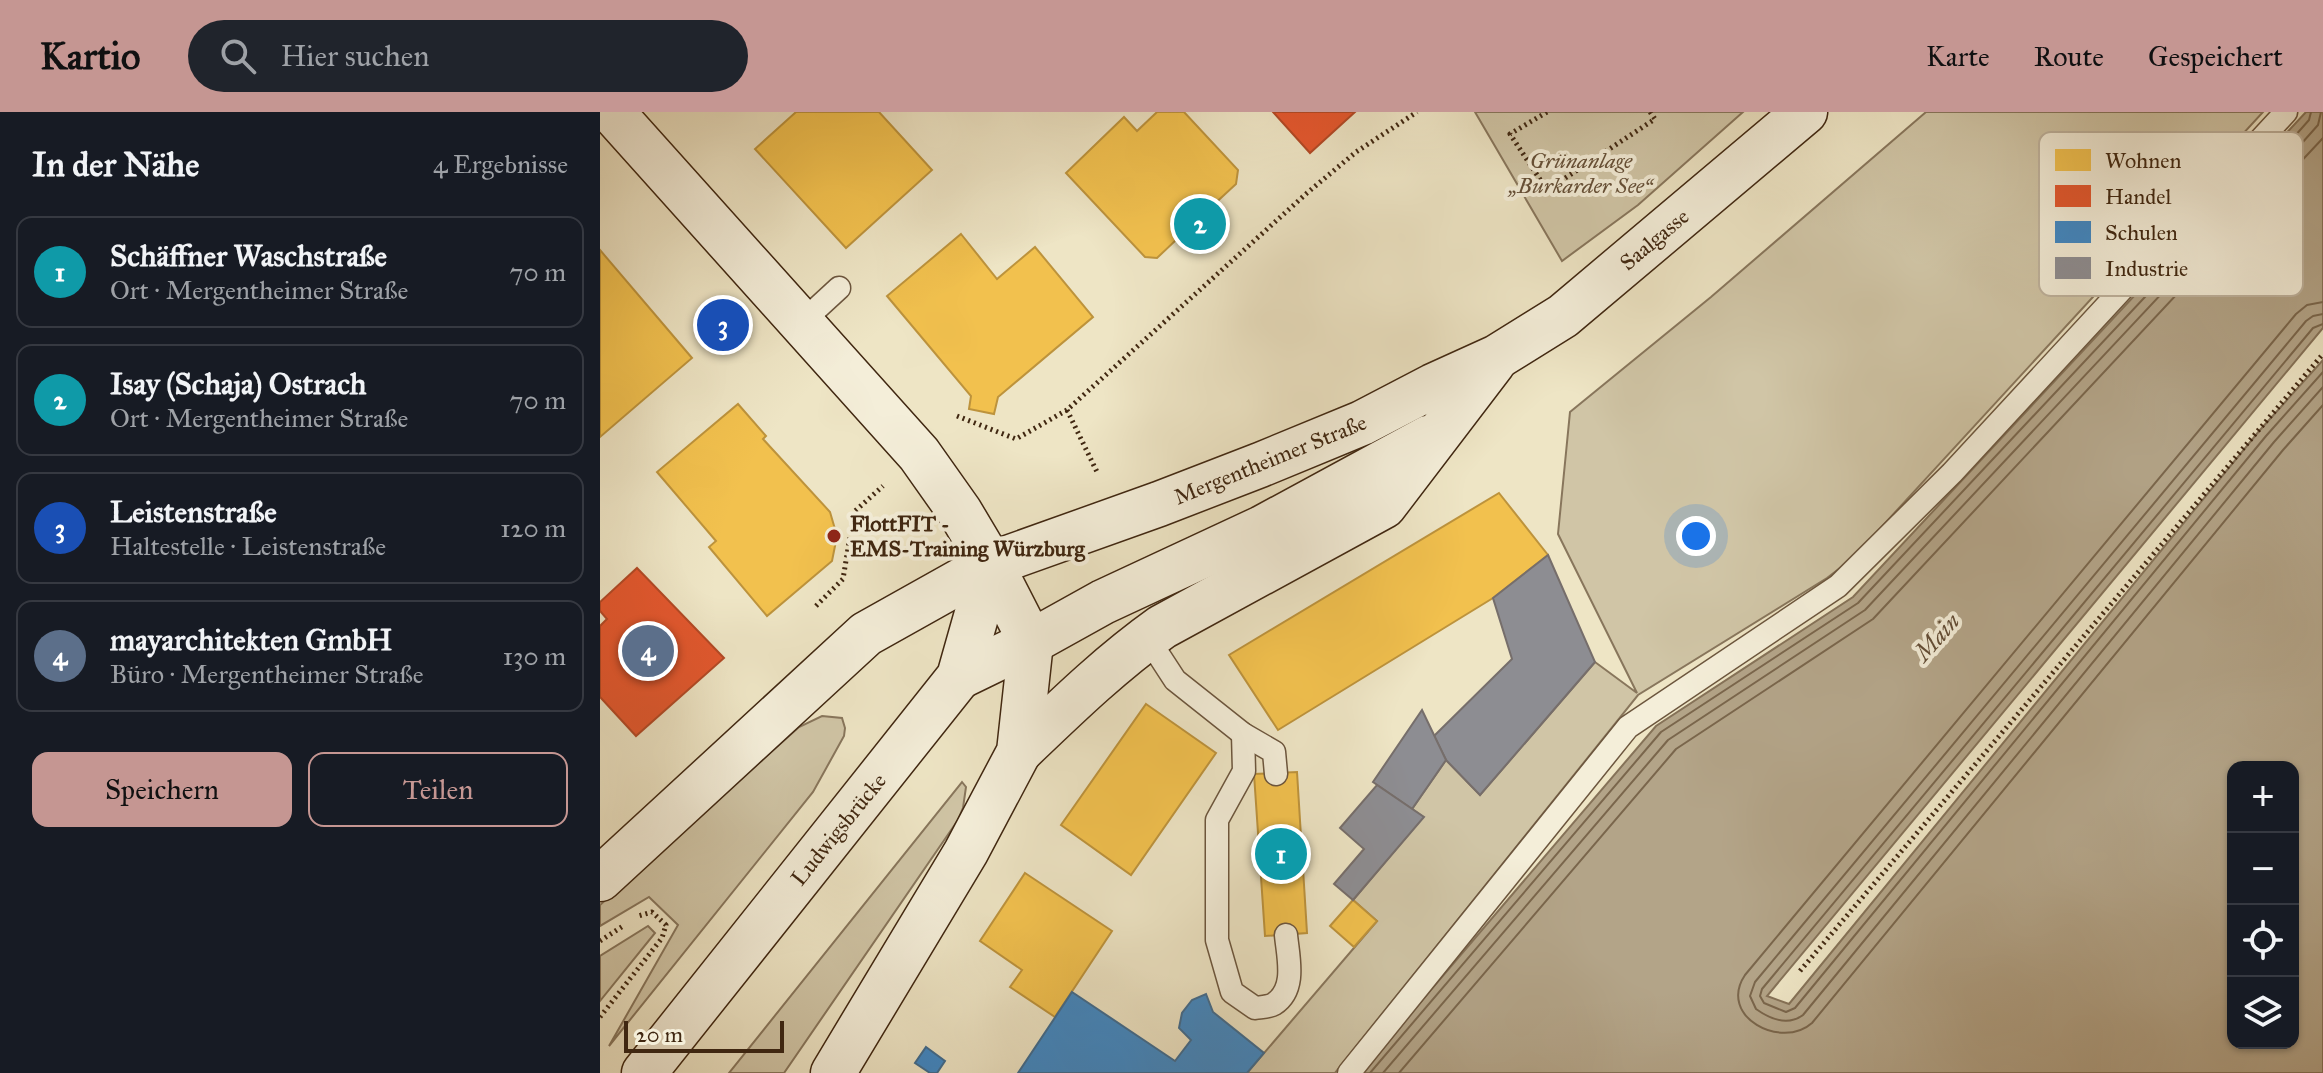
<!DOCTYPE html>
<html lang="de">
<head>
<meta charset="utf-8">
<style>
  body { margin:0; font-family:"IM FELL Great Primer",serif; background:#20242c; color:#f1f3f6 }
  .controls { position:absolute; right:24px; bottom:24px; display:grid; overflow:hidden; border-radius:16px; box-shadow:0 2px 6px #0004 }
  .controls button { width:72px; height:72px; display:grid; place-items:center; padding:0; border:0; border-bottom:2px solid #363941; background:#171b24; color:#f1f3f6; font:40px sans-serif }
  .scale { position:absolute; left:24px; bottom:20px; width:160px; box-sizing:border-box; padding-left:8px; border:4px solid #402711; border-top:0; font-size:22px; line-height:28px; white-space:nowrap; color:#402711; -webkit-text-stroke:6px #f4eed9; paint-order:stroke }
  .you { position:absolute; left:1096px; top:424px; width:28px; height:28px; margin:-20px; border:6px solid #fff; border-radius:50%; background:#1a73e8; box-shadow:0 0 0 12px #1a73e833 }
  .badge { display:grid; place-items:center; width:52px; height:52px; border-radius:50%; background:#c59692; color:#fff; font-size:26px; font-weight:700 }
  .pin { position:absolute; translate:-50% -50%; border:4px solid #fff; box-shadow:0 2px 8px #0006 }
  .list { margin:0; padding:0; list-style:none }
  h2 { display:flex; justify-content:space-between; align-items:center; height:104px; margin:0; padding:0 32px; font-size:34px }
  h2 small { font-size:26px; font-weight:400; color:#9ea1a6 }
  .list li { display:grid; grid-template-columns:52px 1fr auto; gap:24px; align-items:center; box-sizing:border-box; height:112px; margin:0 16px 16px; padding:0 16px; border:2px solid #363941; border-radius:16px }
  .list b { display:block; font-size:30px; white-space:nowrap }
  .list p { margin:0; font-size:26px; white-space:nowrap; color:#9ea1a6 }
  .list em { font-size:26px; font-style:normal; color:#9ea1a6 }
  .actions { display:flex; gap:16px; padding:24px 32px }
  .actions a { flex:1; padding:18px 0; border:2px solid #c59692; border-radius:16px; text-align:center; font-size:28px; color:#c59692 }
  .actions .main { background:#c59692; color:#111 }
  .icon { flex:none; width:44px; height:44px; fill:none; stroke:currentColor; stroke-width:2; stroke-linecap:round; stroke-linejoin:round }
  .map { position:relative; flex:none; width:1723px; height:961px; overflow:hidden }
  header { display:flex; align-items:center; gap:48px; box-sizing:border-box; height:112px; padding:0 40px; background:#c59692; color:#111 }
  header strong { font-size:38px }
  nav { display:flex; gap:44px; margin-inline-start:auto; font-size:28px }
  .search { width:560px; height:72px; background:#20242c; display:flex; align-items:center; gap:20px; box-sizing:border-box; padding:0 28px; border-radius:44px; color:#9ea1a6; font-size:30px }
  main { display:flex }
  aside { flex:1; background:#171b24 }
  .map>svg:first-child { display:block }
  .green { fill:#d0c5a6; stroke:#88765c; stroke-width:2 }
  .water { fill:#b3a488; stroke:#857258; stroke-width:2; fill-rule:evenodd }
  .homes { fill:#f2c14e; stroke:#bd933c; stroke-width:2 }
  .shops { fill:#e4572e; stroke:#b34925; stroke-width:2 }
  .schools { fill:#3f88c5; stroke:#3f6b8f; stroke-width:2 }
  .industry { fill:#8d8d92; stroke:#766e6b; stroke-width:2 }
  .lines { fill:none; stroke-linecap:round; stroke-linejoin:round }
  .shore { stroke:#7a664c; stroke-width:2 }
  .lane-casing { stroke:#6c563e; stroke-width:25 }
  .secondary-casing { stroke:#402711; stroke-width:47 }
  .path { stroke:#402711; stroke-width:5; stroke-dasharray:2 4; stroke-linecap:butt }
  .lane { stroke:#f4eed9; stroke-width:22 }
  .secondary { stroke:#f4eed9; stroke-width:44 }
  .poi-dot { fill:#8f2418; stroke:#f4eed9; stroke-width:3 }
  .labels { text-anchor:middle; stroke-width:8; stroke-linejoin:round; paint-order:stroke }
  .park-label { font-size:22px; font-style:italic; fill:#644e36; stroke:#f4eed9 }
  .street-label { font-size:22px; fill:#402711; stroke:#f4eed9 }
  .poi-label { font-size:22px; font-weight:bold; fill:#402711; stroke:#f4eed9; text-anchor:start }
  .water-label { font-size:24px; font-style:italic; fill:#624c35; stroke:#f4eed9 }
  .key { fill:#f4eed9; stroke:#beb29d; stroke-width:2 }
  .key-label { font-size:22px; fill:#402711 }
</style>
</head>
<body>
<header>
<strong>Kartio</strong>
<div class="search"><svg class="icon" aria-label="search" viewBox="0 0 24 24"><circle cx="10" cy="10" r="6"/><path d="M15 15l6 6"/></svg>Hier suchen</div>
<nav><a>Karte</a><a>Route</a><a>Gespeichert</a></nav>
</header>
<main>
<aside>
<h2>In der Nähe<small>4 Ergebnisse</small></h2>
<ul class="list">
<li><span class="badge" style="background:#0f9aa8">1</span><div><b>Schäffner Waschstraße</b><p>Ort · Mergentheimer Straße</p></div><em>70 m</em></li>
<li><span class="badge" style="background:#0f9aa8">2</span><div><b>Isay (Schaja) Ostrach</b><p>Ort · Mergentheimer Straße</p></div><em>70 m</em></li>
<li><span class="badge" style="background:#1a4fb4">3</span><div><b>Leistenstraße</b><p>Haltestelle · Leistenstraße</p></div><em>120 m</em></li>
<li><span class="badge" style="background:#5c6f8a">4</span><div><b>mayarchitekten GmbH</b><p>Büro · Mergentheimer Straße</p></div><em>130 m</em></li>
</ul>
<div class="actions"><a class="main">Speichern</a><a>Teilen</a></div>
</aside>
<div class="map">
<svg width="1723" height="961" viewBox="0 0 1723 961">
  <rect width="100%" height="100%" fill="#eee5c5"/>
  <filter id="stains"><feTurbulence type="fractalNoise" baseFrequency=".0025" numOctaves="4"/><feColorMatrix values="0 0 0 0 .2 0 0 0 0 .09 0 0 0 0 .02 0 0 0 .5 -.17"/></filter>
  <radialGradient id="worn" r=".72"><stop offset=".6" stop-color="#630" stop-opacity="0"/><stop offset="1" stop-color="#630" stop-opacity=".3"/></radialGradient>
  <!-- green -->
  <g class="green">
    <path d="M875,0H1143L1038,93L962,149Z"/>
    <path d="M1326,0H1663L1253,446L1227,466L1038,583L735,961H647L777,809L753,788L823,705L812,697L846,648L880,683L995,550L1037,581L958,422L970,300L1111,185Z"/>
    <path d="M222,604L242,606L245,616L244,624L213,680L9,934L78,813L49,785L0,814V793L199,615Z"/>
    <path d="M362,670L366,675L363,696L358,708L184,961H129Z"/>
    <path d="M48,814L55,821L0,889V844Z"/>
  </g>
  <!-- water -->
  <path class="water" d="M1706,0H1723V216L1167,884L1189,892L1660,318L1723,248V961H760L1056,614L1253,485ZM1633,655H1693V931H1633Z"/>
  <!-- homes -->
  <g class="homes">
    <path d="M196,0H279L332,58L246,136L155,37Z"/>
    <path d="M557,0H584L638,58L636,72L596,109L557,146L545,145L466,61L524,5L537,19Z"/>
    <path d="M361,122L397,167L435,135L493,205L398,285L394,302L369,297L371,284L287,184Z"/>
    <path d="M0,138L92,246L0,325Z"/>
    <path d="M138,292L166,324L163,327L230,400L237,424L232,449L167,504L109,435L116,429L57,360Z"/>
    <path d="M899,381L948,443L893,486L678,618L629,543Z"/>
    <path d="M546,592L616,641L531,763L461,713Z"/>
    <path d="M697,660L707,821L665,824L654,662Z"/>
    <path d="M425,761L512,819L455,905L410,875L422,858L380,829Z"/>
    <path d="M753,788L777,809L754,835L730,814Z"/>
  </g>
  <!-- shops -->
  <g class="shops">
    <path d="M673,0H755L710,41Z"/>
    <path d="M37,456L124,546L36,624L0,585V514L7,507L0,499V490Z"/>
  </g>
  <!-- schools -->
  <g class="schools">
    <path d="M472,880L575,949L591,928L579,916L582,901L592,888L606,882L613,900L664,941L647,961H418Z"/>
    <path d="M326,935L345,949L337,961H330L315,951Z"/>
  </g>
  <!-- industry -->
  <g class="industry">
    <path d="M948,443L995,550L880,683L846,648L834,624L912,547L893,486Z"/>
    <path d="M822,598L846,648L812,697L773,670Z"/>
    <path d="M777,673L824,705L753,788L734,772L764,737L740,716Z"/>
  </g>
  <g class="lines">
    <!-- shore -->
    <g class="shore">
      <path d="M1723,190L1707,193L1696,202L1145,863C1117,905 1182,938 1212,911L1683,338L1723,293"/>
      <path d="M1723,202L1713,204L1706,209L1155,870L1150,884L1156,897C1170,907 1188,914 1203,903L1674,330L1723,275"/>
      <path d="M1723,212L1713,216L1162,877L1160,884L1164,891L1186,900L1195,896L1666,324L1723,260"/>
      <path d="M770,961L1061,620L1258,491L1679,42L1709,8L1711,0"/>
      <path d="M783,961L1068,628L1265,498L1686,49L1718,13L1721,0"/>
      <path d="M799,961L1076,637L1273,507L1723,26"/>
    </g>
    <!-- lane casing -->
    <g class="lane-casing">
      <g id="lane">
        <path d="M201,211L239,176"/>
        <path d="M547,525L575,568L643,622L674,640L676,662"/>
        <path d="M643,622L644,659L617,708V828L632,880L655,896C661,895 669,895 674,892C697,877 688,845 686,823"/>
        <path d="M749,961L1028,615L1238,474L1352,361L1686,0"/>
      </g>
    </g>
    <!-- secondary casing -->
    <g class="secondary-casing">
      <g id="secondary">
        <path d="M12,0L319,342L360,400L391,452L431,530"/>
        <path d="M359,565L431,530L503,490L662,416L828,326"/>
        <path d="M419,640C465,596 510,552 562,515L784,394L893,251"/>
        <path d="M0,767L266,522L391,452L559,392L660,353L762,311L833,274L897,245L963,204L1205,0"/>
        <path d="M44,961L359,565L391,452"/>
        <path d="M233,961L366,740L419,640L431,530"/>
      </g>
    </g>
    <!-- path -->
    <g class="path">
      <path d="M947,0L910,22L947,78L1055,7L1050,0"/>
      <path d="M467,298L498,362"/>
      <path d="M357,304L416,327L467,298L707,81L756,40L817,0"/>
      <path d="M216,494L243,467L254,400L283,374"/>
      <path d="M0,829L23,814"/>
      <path d="M1200,859L1723,242"/>
      <path d="M0,905L62,826L66,813L52,800L38,804"/>
    </g>
    <!-- lane -->
    <use href="#lane" class="lane"/>
    <!-- secondary -->
    <use href="#secondary" class="secondary"/>
  </g>
  <!-- markers -->
  <circle class="poi-dot" cx="234" cy="424" r="8"/>
  <g class="labels">
    <!-- park labels -->
    <g class="park-label">
      <text x="981" y="56">Grünanlage<tspan x="981" dy="25">„Burkarder See“</tspan></text>
    </g>
    <!-- street labels -->
    <g class="street-label">
      <text transform="translate(1054 127) rotate(-40)" y="8">Saalgasse</text>
      <text transform="translate(670 347) rotate(-22)" y="8">Mergentheimer Straße</text>
      <text transform="translate(238 717) rotate(-51)" y="8">Ludwigsbrücke</text>
    </g>
    <!-- poi labels -->
    <g class="poi-label">
      <text x="250" y="419">FlottFIT -<tspan x="250" dy="25">EMS-Training Würzburg</tspan></text>
    </g>
    <!-- water labels -->
    <g class="water-label">
      <text transform="translate(1337 525) rotate(-48)" y="8">Main</text>
    </g>
  </g>
  <!-- legend -->
  <rect x="1439" y="20" width="264" height="164" rx="12" class="key"/>
  <rect x="1455" y="37" width="36" height="22" fill="#f2c14e"/>
  <rect x="1455" y="73" width="36" height="22" fill="#e4572e"/>
  <rect x="1455" y="109" width="36" height="22" fill="#3f88c5"/>
  <rect x="1455" y="145" width="36" height="22" fill="#8d8d92"/>
  <g class="key-label">
    <text x="1505" y="56">Wohnen</text>
    <text x="1505" y="92">Handel</text>
    <text x="1505" y="128">Schulen</text>
    <text x="1505" y="164">Industrie</text>
  </g>
  <rect width="100%" height="100%" filter="url(#stains)"/>
  <rect width="100%" height="100%" fill="url(#worn)"/>
</svg>
<div class="controls">
<button>+</button>
<button>−</button>
<button><svg class="icon" aria-label="locate" viewBox="0 0 24 24"><circle cx="12" cy="12" r="6"/><path d="M12 2v4M12 18v4M2 12h4M18 12h4"/></svg></button>
<button><svg class="icon" aria-label="layers" viewBox="0 0 24 24"><path d="M12 4l9 5-9 5-9-5zM3 14l9 5 9-5"/></svg></button>
</div>
<div class="scale">20 m</div>
<div class="you"></div>
<div class="pin badge" style="left:681px;top:742px;background:#0f9aa8">1</div>
<div class="pin badge" style="left:600px;top:112px;background:#0f9aa8">2</div>
<div class="pin badge" style="left:123px;top:213px;background:#1a4fb4">3</div>
<div class="pin badge" style="left:48px;top:539px;background:#5c6f8a">4</div>
</div>
</main>
</body>
</html>
